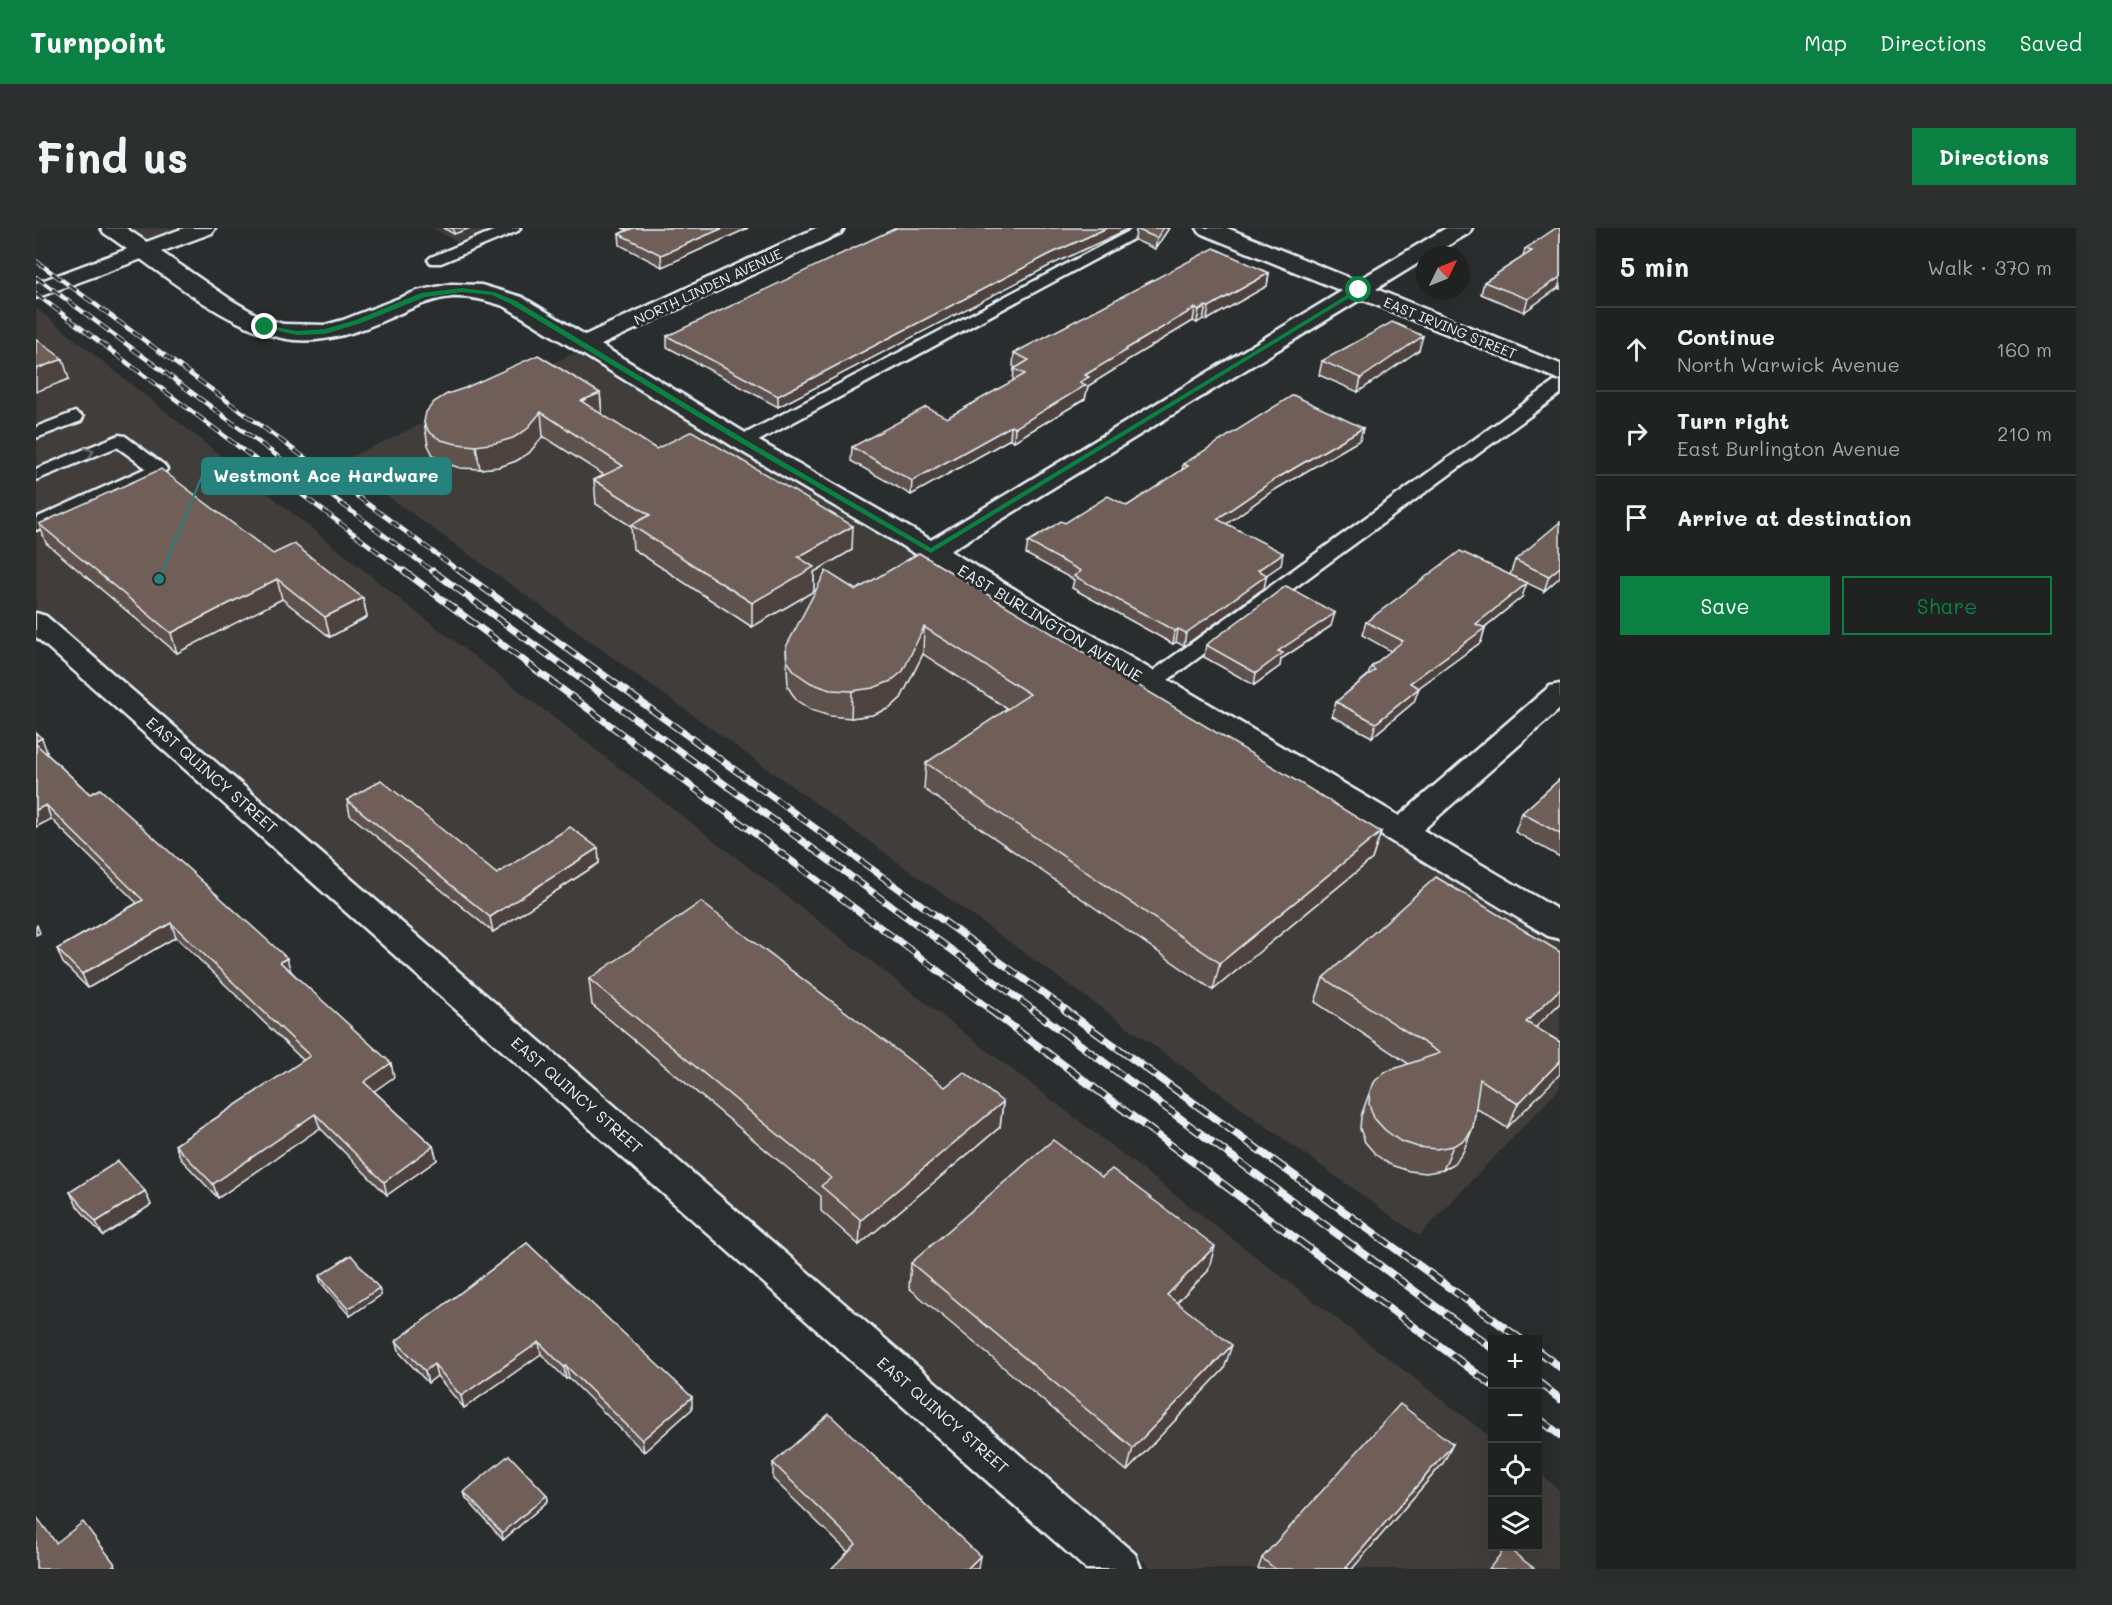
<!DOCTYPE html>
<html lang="en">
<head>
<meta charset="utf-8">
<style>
  body { margin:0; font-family:Mali,sans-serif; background:#2d2f2f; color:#f1f3f6 }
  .controls { position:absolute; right:18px; bottom:18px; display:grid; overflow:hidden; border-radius:0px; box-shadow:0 6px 24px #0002 }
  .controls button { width:54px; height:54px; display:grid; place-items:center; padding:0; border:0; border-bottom:2px solid #3d3f40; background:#202222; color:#f1f3f6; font:30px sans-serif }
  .compass { position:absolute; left:1380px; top:18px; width:54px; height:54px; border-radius:50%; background:#202222; box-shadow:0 6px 24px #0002; rotate:47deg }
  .stop { position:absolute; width:18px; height:18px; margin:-14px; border:4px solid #0b8043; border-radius:50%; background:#fff }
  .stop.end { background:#0b8043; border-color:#fff; box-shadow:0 2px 6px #0008 }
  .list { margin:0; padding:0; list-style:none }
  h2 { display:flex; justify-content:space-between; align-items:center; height:78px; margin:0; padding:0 24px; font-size:26px }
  h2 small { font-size:20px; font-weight:400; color:#a2a4a5 }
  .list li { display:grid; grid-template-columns:39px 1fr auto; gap:18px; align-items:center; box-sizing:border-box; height:84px; padding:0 24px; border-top:2px solid #3d3f40 }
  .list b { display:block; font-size:22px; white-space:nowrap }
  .list p { margin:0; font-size:20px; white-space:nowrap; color:#a2a4a5 }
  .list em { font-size:20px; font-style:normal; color:#a2a4a5 }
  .actions { display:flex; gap:12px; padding:18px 24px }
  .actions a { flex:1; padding:14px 0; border:2px solid #0b8043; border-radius:0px; text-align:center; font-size:21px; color:#0b8043 }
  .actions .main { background:#0b8043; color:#fff }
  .icon { flex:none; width:33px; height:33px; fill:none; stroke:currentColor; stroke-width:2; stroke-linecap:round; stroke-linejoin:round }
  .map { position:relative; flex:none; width:1524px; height:1341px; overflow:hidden; border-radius:0px }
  header { display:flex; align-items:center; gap:36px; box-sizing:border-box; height:84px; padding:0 30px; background:#0b8043; color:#fff }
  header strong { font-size:28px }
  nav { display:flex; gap:33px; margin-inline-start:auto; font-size:21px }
  .intro { display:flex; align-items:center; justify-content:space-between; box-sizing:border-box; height:144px; padding:0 36px }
  h1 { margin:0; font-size:42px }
  .button { padding:15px 27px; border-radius:0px; background:#0b8043; color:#fff; font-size:21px; font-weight:700 }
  main { display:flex; gap:36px; padding:0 36px }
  aside { flex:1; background:#202222; border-radius:0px; box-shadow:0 6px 24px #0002 }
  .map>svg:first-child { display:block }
  .built { fill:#3f3c3b }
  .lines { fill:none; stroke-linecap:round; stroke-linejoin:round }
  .lane-casing { stroke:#e8f1f8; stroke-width:5 }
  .street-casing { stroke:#e8f1f8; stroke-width:5 }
  .secondary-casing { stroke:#e8f1f8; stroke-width:5 }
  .lane { fill:#2a2d2e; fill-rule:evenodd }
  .street { fill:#2a2d2e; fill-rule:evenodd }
  .secondary { fill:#2a2d2e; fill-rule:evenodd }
  .rail-far2-casing { stroke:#e8f1f8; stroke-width:4.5 }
  .rail-far1-casing { stroke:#e8f1f8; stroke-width:7 }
  .rail-casing { stroke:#e8f1f8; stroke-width:8 }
  .rail-far2 { stroke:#2a2d2e; stroke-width:3; stroke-dasharray:10; stroke-linecap:butt }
  .rail-far1 { stroke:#2a2d2e; stroke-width:4.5; stroke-dasharray:13; stroke-linecap:butt }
  .rail { stroke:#2a2d2e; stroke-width:5; stroke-dasharray:16; stroke-linecap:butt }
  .wall { fill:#5f514c; stroke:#e8f1f8; stroke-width:1.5 }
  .shaded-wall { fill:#4e423e; stroke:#e8f1f8; stroke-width:1.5 }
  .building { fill:#6f5e58; stroke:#e8f1f8; stroke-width:1.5 }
  .oneway { stroke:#6c7275 }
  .route { fill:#0b8043 }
  .labels { text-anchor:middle; stroke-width:6; stroke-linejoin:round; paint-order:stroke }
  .far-street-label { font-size:14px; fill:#e8f1f8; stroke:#2a2d2e }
  .street-label { font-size:16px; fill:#e8f1f8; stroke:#2a2d2e }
  .leader { fill:none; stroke:#25827c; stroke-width:2 }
  .callout-dot { fill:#25827c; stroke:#2a2d2e; stroke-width:2 }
  .callout { fill:#25827c; stroke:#25827c; stroke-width:2 }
  .callout-label { font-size:18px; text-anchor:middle; font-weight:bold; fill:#fff }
</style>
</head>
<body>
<header>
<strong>Turnpoint</strong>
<nav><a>Map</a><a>Directions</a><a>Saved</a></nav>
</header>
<div class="intro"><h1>Find us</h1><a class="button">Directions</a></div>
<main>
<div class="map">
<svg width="1524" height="1341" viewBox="0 0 1524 1341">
  <rect width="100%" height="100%" fill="#2a2d2e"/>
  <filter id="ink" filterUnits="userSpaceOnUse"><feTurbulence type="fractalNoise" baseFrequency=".0167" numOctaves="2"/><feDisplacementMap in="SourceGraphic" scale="12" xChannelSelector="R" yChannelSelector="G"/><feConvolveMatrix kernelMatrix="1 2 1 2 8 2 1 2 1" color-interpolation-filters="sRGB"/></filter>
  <g filter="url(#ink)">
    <!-- built -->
    <g class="built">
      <path d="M86,0H157L111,17Z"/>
      <path d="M396,0H468L426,17Z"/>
      <path d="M0,80L370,376L1456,1210V1318H1502V1244L1524,1262V1341H1117L138,498L0,383Z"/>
      <path d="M538,125L1524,709V860L1383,1008L304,234Z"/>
    </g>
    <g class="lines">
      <!-- lane casing -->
      <g class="lane-casing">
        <g id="lane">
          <path d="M464,0H484L482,3L405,35H395L392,32L395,29Z"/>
          <path d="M1099,0H1117L713,218H701L698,214L701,210Z"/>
          <path d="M1524,153V166L1121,460L1114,461L1107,460L1104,455L1107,450L1518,154Z"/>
          <path d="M39,184L47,189L45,193L0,210V199Z"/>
          <path d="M83,207L89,208L128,237L131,241L128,245L0,302V290L110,240L81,219L0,252V241Z"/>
        </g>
      </g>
      <!-- street casing -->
      <g class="street-casing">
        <g id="street">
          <path d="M65,0H90L197,73L223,88L247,96L289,97L307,92L381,63L415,56L445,57L486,69L549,107L780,0H808L805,5L565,117L716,209L895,312L1306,63L1164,5L1161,0H1191L1321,53L1410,0H1436L1433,5L1396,27H1389V31L1340,61L1524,136V152L1325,71L914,323L1363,588L1514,458L1524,456V481L1387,602L1524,683V711L1512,708L885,329L698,219L470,79C452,73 435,68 416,69C393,71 372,82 351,91C323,104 290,115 258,112C193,105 122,41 68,5Z"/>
          <path d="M0,385L10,388L1099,1326L1105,1341H1050L0,409Z"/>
        </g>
      </g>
      <!-- secondary casing -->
      <g class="secondary-casing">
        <path id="secondary" d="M148,0H179L176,5L0,70V55Z"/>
      </g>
      <!-- lane -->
      <use href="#lane" class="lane"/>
      <!-- street -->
      <use href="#street" class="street"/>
      <!-- secondary -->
      <use href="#secondary" class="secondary"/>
      <!-- rail-far2 casing -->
      <g class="rail-far2-casing">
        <g id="rail-far2">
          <path d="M0,33L426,345"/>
          <path d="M0,49L399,345"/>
          <path d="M0,66L370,345"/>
        </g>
      </g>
      <!-- rail-far1 casing -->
      <g class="rail-far1-casing">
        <g id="rail-far1">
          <path d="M368,343L956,783"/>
          <path d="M397,343L999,783"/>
          <path d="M424,343L1032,783"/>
        </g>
      </g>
      <!-- rail casing -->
      <g class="rail-casing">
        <g id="rail">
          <path d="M954,782L1456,1157"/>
          <path d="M997,782L1456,1120"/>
          <path d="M1029,782L1486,1112"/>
          <path d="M1502,1123L1524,1139"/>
          <path d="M1502,1154L1524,1171"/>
          <path d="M1502,1190L1524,1207"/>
        </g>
      </g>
      <!-- rail-far2 -->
      <use href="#rail-far2" class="rail-far2"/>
      <!-- rail-far1 -->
      <use href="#rail-far1" class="rail-far1"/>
      <!-- rail -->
      <use href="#rail" class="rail"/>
    </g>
    <!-- wall -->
    <g class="wall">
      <path d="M407,0H434L418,6Z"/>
      <path d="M586,0H712L626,39L584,17L583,6L591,2Z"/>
      <path d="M1133,0L1119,21L1099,12L1100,1Z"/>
      <path d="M1524,0V61L1522,60L1488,84L1445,66L1448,54L1487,29L1489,21Z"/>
      <path d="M1013,38L742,179L631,119V108Z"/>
      <path d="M1233,45L1231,58L1171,92L1167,91L1161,95L1157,93L1090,133L1089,135L1052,158L1049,171L978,213L974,211L875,267L815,233L816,219L911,190L977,153L978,141L980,140L977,138L978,125Z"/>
      <path d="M1383,122L1322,164L1283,147L1286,133Z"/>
      <path d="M564,165L566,187L620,221L816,322L778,344V363L716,399L597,321L595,298L560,276L558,252L568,247L507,208L493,225L480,233L463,239L444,241L424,240L409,235L397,227L392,217L388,194Z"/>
      <path d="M1327,200L1324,212L1235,264L1190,296L1245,337L1230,347L1228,360L1148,418L1140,414L1137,416L1036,360L1038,352L990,326L992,314L1029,295L1091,278L1146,243L1147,236Z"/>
      <path d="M3,296L237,326L327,370L331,389L294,409L246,371L141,425L10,315Z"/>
      <path d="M1479,332L1524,349L1508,363L1474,347Z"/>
      <path d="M820,362L1345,604L1336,631L1177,762L888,561L890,535L972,481L887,426L865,470L854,480L836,487L815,490L794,488L775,482L760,472L752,459L750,419Z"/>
      <path d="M1486,369L1448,400H1449L1445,414L1382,460L1378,474L1336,509L1296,488L1300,474L1332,447L1335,439L1355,423L1326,407L1330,394Z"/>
      <path d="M1295,398L1245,431L1244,438L1218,457L1168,429L1170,417Z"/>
      <path d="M0,505L11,524L10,525L54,566L255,743L358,849L338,863L397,918L401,932L351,967L284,900L182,970L145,931L139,917L268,833L140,709L52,760L27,735L21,721L101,675L15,591L0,599Z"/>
      <path d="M1524,551V629L1479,604L1486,585Z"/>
      <path d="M311,572L461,646L562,620L563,635L457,704L314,587Z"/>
      <path d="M1287,750L1524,775L1499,799L1524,814L1471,900L1440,880L1437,899L1427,924L1419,935L1407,942L1390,945L1373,943L1355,937L1340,927L1329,914L1324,901L1325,888L1334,863L1373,836L1279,774Z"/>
      <path d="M553,751L909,859L967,874L964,899L823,1017L785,983V968L556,777Z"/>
      <path d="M109,963L115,977L67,1008L41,978L34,964Z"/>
      <path d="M491,1015L656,1181L608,1224L533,1150L530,1151L505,1126L428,1180L401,1148L392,1155L364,1125L360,1113Z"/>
      <path d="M875,1035L1172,1043L1141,1074L1188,1141L1091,1243L873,1060Z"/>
      <path d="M283,1048L345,1067L314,1088L285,1055Z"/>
      <path d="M1417,1216L1407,1235L1316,1341H1222L1226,1330Z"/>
      <path d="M737,1235L942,1341L812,1324L737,1251Z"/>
      <path d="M428,1264L511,1267L512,1273L467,1312L430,1270Z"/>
    </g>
    <!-- shaded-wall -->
    <g class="shaded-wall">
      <path d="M417,0H434L418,6Z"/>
      <path d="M687,0H712L626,39L625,27Z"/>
      <path d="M1071,0H1094L1013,38L742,179V168L1014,26Z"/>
      <path d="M1127,0H1133L1119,21L1121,10Z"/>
      <path d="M1233,45L1231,58L1171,92L1173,79Z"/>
      <path d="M1524,49V54L1522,60L1488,84L1492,71Z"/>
      <path d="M1170,78L1167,91L1161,95L1163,82Z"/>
      <path d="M1159,80L1157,93L1090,133L1089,135L1052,158L1049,171L978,213L979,200L1044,154L1049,147L1090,121Z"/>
      <path d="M1387,108L1383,122L1322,164L1325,150Z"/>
      <path d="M27,131L33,151L0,164V141Z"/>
      <path d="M564,165L566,188L545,173Z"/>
      <path d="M505,184L507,208L493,225L480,233L463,239L444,241L440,218Z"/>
      <path d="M975,198L974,211L875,267L876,253Z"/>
      <path d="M1327,200L1324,212L1235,264L1179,304L1181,291L1238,252Z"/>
      <path d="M817,298L816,322L778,344V363L716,399V375L762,329Z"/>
      <path d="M1247,325L1245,337L1219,355L1222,342Z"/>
      <path d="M1524,339V349L1508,363L1513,348Z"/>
      <path d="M1231,347L1228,360L1148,418L1150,405Z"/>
      <path d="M241,351L246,371L141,425L135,405Z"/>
      <path d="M1491,355L1486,369L1436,409L1440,396Z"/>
      <path d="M327,370L331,389L294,409L289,389Z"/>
      <path d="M1299,385L1295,398L1245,431L1244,438L1218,457L1220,445L1242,423Z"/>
      <path d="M888,399L887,426L865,470L854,480L836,487L815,490L816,463Z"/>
      <path d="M1449,400L1445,414L1370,469L1374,455Z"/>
      <path d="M1142,401L1140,414L1137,416L1139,403Z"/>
      <path d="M1383,460L1378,474L1336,509L1340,495Z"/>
      <path d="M6,510L11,524L4,528L0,519V513Z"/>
      <path d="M10,577L15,591L0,599V582Z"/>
      <path d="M1345,604L1336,631L1177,762L1184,735Z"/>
      <path d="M562,620L563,635L457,704L454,689Z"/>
      <path d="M135,695L140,709L52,760L46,746Z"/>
      <path d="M1,697L4,705L0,707V698Z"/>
      <path d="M251,730L255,744L244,734Z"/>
      <path d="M1524,761V775L1480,819L1490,794Z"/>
      <path d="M1524,833V846L1471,900L1482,876Z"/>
      <path d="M355,835L358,849L331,868L328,854Z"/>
      <path d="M967,874L964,899L823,1017L825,992Z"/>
      <path d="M279,886L284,900L182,970L177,956Z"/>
      <path d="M1437,899L1427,924L1419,935L1407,942L1417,918Z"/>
      <path d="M397,918L401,932L351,967L348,954Z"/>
      <path d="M109,963L115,977L67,1008L60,994Z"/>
      <path d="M1179,1018L1172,1043L1124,1091L1131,1067Z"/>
      <path d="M343,1060L345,1067L314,1088L312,1081Z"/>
      <path d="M503,1114L505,1126L428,1180L425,1168Z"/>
      <path d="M1196,1117L1188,1141L1091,1243L1097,1220Z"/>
      <path d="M398,1136L401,1148L392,1155L389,1143Z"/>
      <path d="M530,1138L533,1150L530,1151L528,1139Z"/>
      <path d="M656,1169V1181L608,1224L606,1212Z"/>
      <path d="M1417,1216L1407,1235L1316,1341H1309Z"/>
      <path d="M511,1267L512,1273L467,1312L466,1305Z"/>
      <path d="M944,1328L942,1341H931Z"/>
      <path d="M79,1336L82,1341H73Z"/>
    </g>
    <!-- building -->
    <g class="building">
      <path d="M597,0H687L625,27L583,6Z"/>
      <path d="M860,0H1071L1014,26L742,168L631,108Z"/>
      <path d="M1103,0H1127L1121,10L1100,1Z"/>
      <path d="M1520,0H1524V49L1492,71L1448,54L1496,23L1489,21Z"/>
      <path d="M1178,20L1233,45L1173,79L1170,78L1163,82L1159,80L1090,121L1091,122L1049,147L1053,149L1044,154L1050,157L979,200L975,198L876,253L816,219L890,179L911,190L989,146L978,141L993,132L978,125Z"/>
      <path d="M1356,94L1387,108L1325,150L1286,133Z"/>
      <path d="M0,111L27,131L0,141Z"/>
      <path d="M502,127L564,165L545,173L620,221L656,203L817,298L762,329L778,339L716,375L595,297L614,287L558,252L587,238L505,184L490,202L477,210L460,215L440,218L421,216L405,212L393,204L388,194L390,184L398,174L411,166L429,160Z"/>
      <path d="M1257,167L1327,200L1238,252L1181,291L1247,325L1222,342L1231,347L1150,405L1142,401L1139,403L1038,348L1045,343L992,314L1025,293L1029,295L1072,268L1091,278L1152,238L1147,236Z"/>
      <path d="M125,241L237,326L258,316L327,370L289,389L241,351L135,405L3,296Z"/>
      <path d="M1524,294V339L1513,348L1479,332Z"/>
      <path d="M1424,323L1491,355L1440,396L1449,400L1374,455L1383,460L1340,495L1300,474L1339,442L1335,439L1367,413L1330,394Z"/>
      <path d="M883,325L1345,604L1184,735L890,535L994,466L888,399L867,443L855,453L837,460L816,463L794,462L775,455L760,445L751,433L750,419L790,343L820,362Z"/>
      <path d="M1250,358L1299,385L1242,423L1247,425L1220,445L1170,417Z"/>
      <path d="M0,505L6,510L0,513Z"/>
      <path d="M0,516L54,566L64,561L251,730L244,734L355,835L328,854L397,918L348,954L279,886L177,956L139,917L274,828L135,695L46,746L21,721L107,672L10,577L0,582Z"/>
      <path d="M1524,551V606L1486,585Z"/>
      <path d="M345,552L461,646L534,599L562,620L454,689L311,572Z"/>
      <path d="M1400,649L1524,724V761L1490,794L1524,814V833L1482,876L1444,851L1437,899L1430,911L1417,918L1400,921L1382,919L1364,913L1349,902L1338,890L1333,876L1334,863L1339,853L1349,844L1404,825L1287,750Z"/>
      <path d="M665,674L909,859L928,844L967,874L825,992L785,958L795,950L553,751Z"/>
      <path d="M1017,912L1066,949L1076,941L1179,1018L1131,1067L1196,1117L1097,1220L875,1035Z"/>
      <path d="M82,933L109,963L60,994L34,964Z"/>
      <path d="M491,1015L656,1169L606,1212L530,1138L528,1139L503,1114L425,1168L398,1136L389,1143L360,1113Z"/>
      <path d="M315,1027L343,1060L312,1081L283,1048Z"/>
      <path d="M1364,1176L1417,1216L1309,1341H1239L1226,1330Z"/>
      <path d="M793,1186L944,1328L931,1341H795L820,1316L737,1235Z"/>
      <path d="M473,1227L511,1267L466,1305L428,1264Z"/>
      <path d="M0,1288L20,1315L47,1294L79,1336L73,1341H0Z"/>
      <path d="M1470,1319L1499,1341H1453Z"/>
    </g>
    <!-- one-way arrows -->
    <defs><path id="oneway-chevron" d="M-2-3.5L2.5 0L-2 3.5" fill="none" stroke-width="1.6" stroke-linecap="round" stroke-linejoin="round" transform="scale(1.5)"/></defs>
    <use class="oneway" href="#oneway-chevron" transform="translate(54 224) rotate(-23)"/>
  </g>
  <!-- route -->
  <path class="route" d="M426,60L458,64L480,73L710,212L895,320L1321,61L1326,62L895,325L705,215L475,76L456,67L426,64L389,69L325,95L289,106L261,107L225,99L229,97L261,103L289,101L320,92L385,65Z"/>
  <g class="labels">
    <!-- far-street labels -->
    <g class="far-street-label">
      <text transform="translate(672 59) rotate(-25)" y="5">NORTH LINDEN AVENUE</text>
      <text transform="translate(1414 100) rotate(22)" y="5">EAST IRVING STREET</text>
    </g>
    <!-- street labels -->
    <g class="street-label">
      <text transform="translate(1014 395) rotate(31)" y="6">EAST BURLINGTON AVENUE</text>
      <text transform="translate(176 547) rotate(41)" y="6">EAST QUINCY STREET</text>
      <text transform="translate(541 867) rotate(41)" y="6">EAST QUINCY STREET</text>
      <text transform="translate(907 1187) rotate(41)" y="6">EAST QUINCY STREET</text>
    </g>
  </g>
  <!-- callouts -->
  <path class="leader" d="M123 351L166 248"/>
  <circle class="callout-dot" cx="123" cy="351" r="6"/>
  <rect class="callout" x="166" y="230" width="249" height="36" rx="6"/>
  <g class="callout-label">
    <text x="290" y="254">Westmont Ace Hardware</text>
  </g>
</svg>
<div class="controls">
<button>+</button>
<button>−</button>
<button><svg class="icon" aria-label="locate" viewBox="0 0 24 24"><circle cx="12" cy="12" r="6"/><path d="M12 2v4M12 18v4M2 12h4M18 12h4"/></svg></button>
<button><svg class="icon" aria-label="layers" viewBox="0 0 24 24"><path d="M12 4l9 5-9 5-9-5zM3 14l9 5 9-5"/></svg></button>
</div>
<svg class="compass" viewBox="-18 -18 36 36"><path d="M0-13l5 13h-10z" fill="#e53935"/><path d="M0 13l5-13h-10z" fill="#a2a4a5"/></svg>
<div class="stop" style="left:1323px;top:62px"></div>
<div class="stop end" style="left:229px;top:99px"></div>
</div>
<aside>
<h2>5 min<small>Walk · 370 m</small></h2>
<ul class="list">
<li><svg class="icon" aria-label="ahead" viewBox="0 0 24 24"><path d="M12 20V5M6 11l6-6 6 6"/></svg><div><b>Continue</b><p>North Warwick Avenue</p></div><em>160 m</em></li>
<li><svg class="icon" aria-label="right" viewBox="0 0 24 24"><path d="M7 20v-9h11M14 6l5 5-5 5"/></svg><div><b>Turn right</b><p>East Burlington Avenue</p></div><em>210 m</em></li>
<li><svg class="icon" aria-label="arrive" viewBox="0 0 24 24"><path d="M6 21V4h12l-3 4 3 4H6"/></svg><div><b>Arrive at destination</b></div></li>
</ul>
<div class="actions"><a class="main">Save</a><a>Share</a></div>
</aside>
</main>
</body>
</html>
